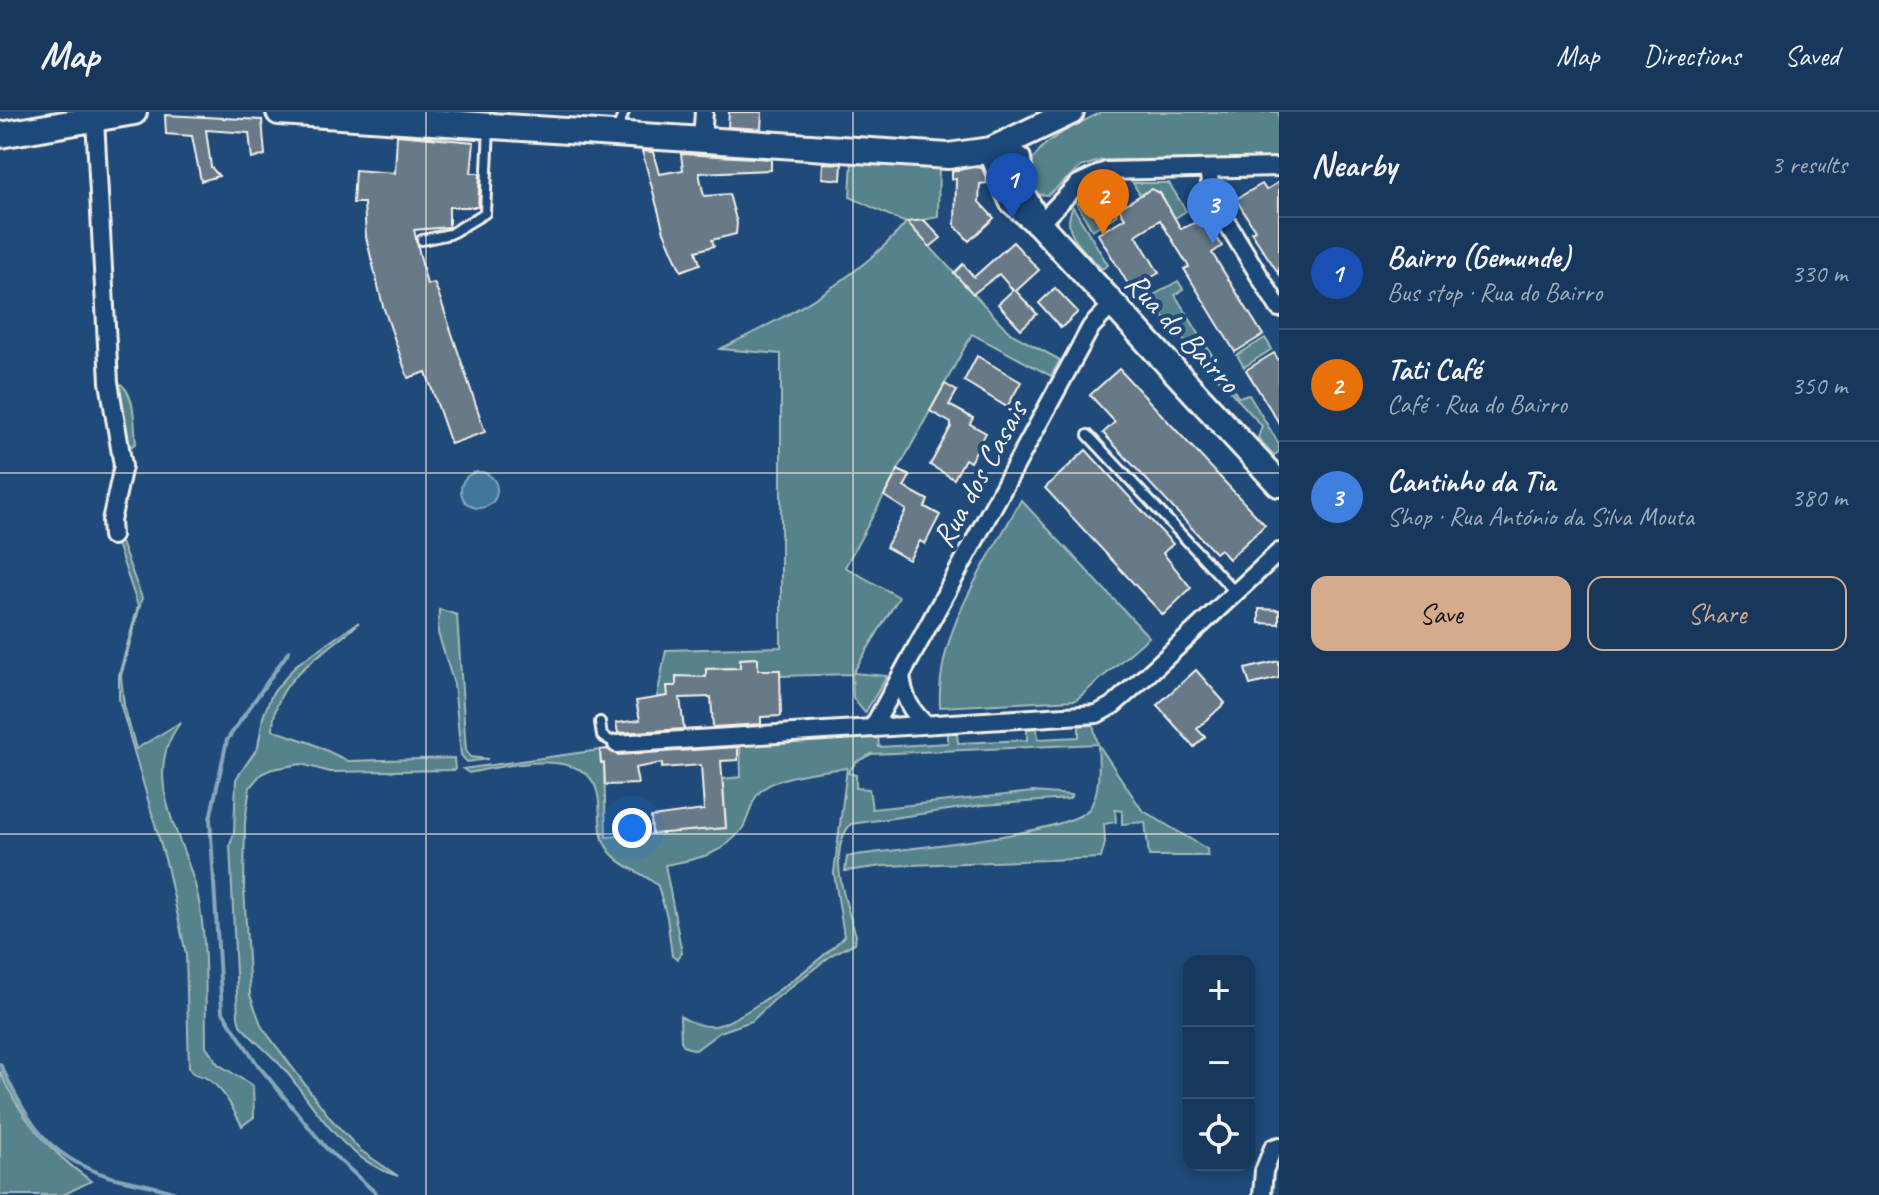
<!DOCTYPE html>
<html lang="en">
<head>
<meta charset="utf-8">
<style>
  body { margin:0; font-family:Caveat,sans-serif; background:#203f62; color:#f1f3f6 }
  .controls { position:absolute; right:24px; bottom:24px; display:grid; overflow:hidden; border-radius:16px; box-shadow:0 4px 12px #0003 }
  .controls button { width:72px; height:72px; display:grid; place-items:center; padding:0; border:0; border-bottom:2px solid #365272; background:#17385c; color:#f1f3f6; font:40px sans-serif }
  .you { position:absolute; left:632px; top:716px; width:28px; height:28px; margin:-20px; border:6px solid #fff; border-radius:50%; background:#1a73e8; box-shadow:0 0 0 12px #1a73e833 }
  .badge { display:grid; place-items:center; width:52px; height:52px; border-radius:50%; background:#d6ab8b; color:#fff; font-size:26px; font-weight:700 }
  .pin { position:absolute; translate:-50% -66px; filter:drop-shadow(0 2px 4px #0008) }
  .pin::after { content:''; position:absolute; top:42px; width:28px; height:24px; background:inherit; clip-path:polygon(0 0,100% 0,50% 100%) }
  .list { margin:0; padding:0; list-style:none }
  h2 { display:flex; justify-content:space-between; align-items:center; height:104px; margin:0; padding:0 32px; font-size:34px }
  h2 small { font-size:26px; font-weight:400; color:#9eacbb }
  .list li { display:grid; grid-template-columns:52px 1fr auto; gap:24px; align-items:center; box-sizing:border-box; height:112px; padding:0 32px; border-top:2px solid #365272 }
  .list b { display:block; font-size:30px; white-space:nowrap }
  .list p { margin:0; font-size:26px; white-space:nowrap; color:#9eacbb }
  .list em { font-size:26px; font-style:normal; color:#9eacbb }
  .actions { display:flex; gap:16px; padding:24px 32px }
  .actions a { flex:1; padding:18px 0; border:2px solid #d6ab8b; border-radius:16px; text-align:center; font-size:28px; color:#d6ab8b }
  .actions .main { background:#d6ab8b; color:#111 }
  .icon { flex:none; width:44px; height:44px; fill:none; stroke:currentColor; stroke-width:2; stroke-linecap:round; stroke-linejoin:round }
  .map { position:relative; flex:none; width:1279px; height:1083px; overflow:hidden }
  header { display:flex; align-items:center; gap:48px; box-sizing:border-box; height:112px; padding:0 40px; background:#17385c; border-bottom:2px solid #365272 }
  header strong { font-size:38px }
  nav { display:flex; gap:44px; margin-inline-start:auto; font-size:28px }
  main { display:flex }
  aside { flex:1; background:#17385c }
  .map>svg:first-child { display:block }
  .green { fill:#56828b; stroke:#a5baba; stroke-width:2 }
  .water { fill:#3f769c; stroke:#87a7ba; stroke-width:2 }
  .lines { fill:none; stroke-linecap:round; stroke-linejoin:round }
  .stream { stroke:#87a7ba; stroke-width:4 }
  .building { fill:#687988; stroke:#f4f1e8; stroke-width:2 }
  .lane-casing { stroke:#f4f1e8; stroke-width:14 }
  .street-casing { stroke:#f4f1e8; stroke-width:22 }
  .secondary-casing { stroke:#f4f1e8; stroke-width:30 }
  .lane { stroke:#1f4a7a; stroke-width:8 }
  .street { stroke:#1f4a7a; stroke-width:16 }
  .secondary { stroke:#1f4a7a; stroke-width:24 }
  .grid { fill:none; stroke:#f4f1e8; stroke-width:2; stroke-opacity:0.55 }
  .labels { text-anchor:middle; stroke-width:8; stroke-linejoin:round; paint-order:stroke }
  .street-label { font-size:32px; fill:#f4f1e8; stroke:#1f4a7a }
</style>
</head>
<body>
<header>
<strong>Map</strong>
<nav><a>Map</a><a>Directions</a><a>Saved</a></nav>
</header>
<main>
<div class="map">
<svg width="1279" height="1083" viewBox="0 0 1279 1083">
  <rect width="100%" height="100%" fill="#1f4a7a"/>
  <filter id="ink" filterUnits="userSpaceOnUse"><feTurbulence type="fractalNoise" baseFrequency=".0125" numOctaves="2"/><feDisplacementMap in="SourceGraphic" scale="16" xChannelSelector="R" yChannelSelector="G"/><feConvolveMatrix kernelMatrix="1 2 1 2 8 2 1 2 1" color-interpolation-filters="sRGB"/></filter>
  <g filter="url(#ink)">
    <!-- green -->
    <g class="green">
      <path d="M1101,0H1279V47L1102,48L1081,55L1048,83L1035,82C1011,37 1071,17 1101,0Z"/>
      <path d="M852,47L939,53L938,105L908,111L1010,221L1060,248L1051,264L972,222L845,455L899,485L853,561L887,564L865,601L853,586L852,562L780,564V558H758L757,546L740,547V564L732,556L706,557V565H677L676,574H667L668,584L657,585L666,538L781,535V242L720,237C787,205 857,168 906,111L850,85Z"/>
      <path d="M1133,71H1169L1186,99L1175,106L1160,81L1151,77L1140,83Z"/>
      <path d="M1100,75L1117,103L1092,118L1077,92Z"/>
      <path d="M1073,95L1108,153L1102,157C1086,140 1059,121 1073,95Z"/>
      <path d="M1178,169L1183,177L1175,183L1238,285L1249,283L1279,332V340L1274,343L1258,326L1262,314L1152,193L1140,191Z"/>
      <path d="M1265,226L1272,237L1244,255L1237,243Z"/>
      <path d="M117,270C136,278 134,313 136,331L128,337L127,376L117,420L142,486L121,564L124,593L136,637L181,610C138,664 184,725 197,780C208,828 205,885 206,934L218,952L253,974L254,1005L242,1014C233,997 225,979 208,967C198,961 194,965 189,956L186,842L167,754L119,587V563L138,494L114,423L119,395Z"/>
      <path d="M1021,388L1149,525L1076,588L940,595C936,519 986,453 1021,388Z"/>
      <path d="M439,497L457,503L466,638L470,645L488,647L467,650L461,643L454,572L438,521Z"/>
      <path d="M359,510C354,517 344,524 336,530C305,554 273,575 273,618L311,631L348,649L454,646L455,658L330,660L301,652L272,657L261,662L250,675L245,710L244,775L250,883L262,915L331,1007L360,1038L398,1064C343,1047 319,1000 285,958C271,942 254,929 240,913L238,905L230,733L234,721L236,667L258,635L263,605L272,582L296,553Z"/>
      <path d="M1093,613L1098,632L1142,698L1207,737L1208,744H1149L1145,710L1122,712V699L1115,698L1116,710L1104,712L1105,731L1101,746L883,754L845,759L847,745L856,743C897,737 1067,723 1089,697C1101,681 1099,651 1098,632L871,642L856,650L848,661L856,663V676L869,677L872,697L1033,680L1072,683L1069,687L983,693L851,712C826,739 846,793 856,823L855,831L833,842L774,888L752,909L720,920L696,938L685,935L681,929L680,904C690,910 702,916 715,914C740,910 827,845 844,824L834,761L847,656C824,659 772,663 758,682C750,692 749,707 742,717C722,744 696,747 665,753L682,841L677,847L672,844L667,805L658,774C642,759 618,755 606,734C597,718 602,696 597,679C585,634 502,654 469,661L463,657L600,638L601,651H604L606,725L726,716L723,667L741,665L740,630L878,624L879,635L948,631V621L957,620L958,631L1027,628V617L1037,616L1038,627L1079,625V614Z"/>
      <path d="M0,959C19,1005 50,1040 91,1069L63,1083H0Z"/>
    </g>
    <!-- water -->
    <circle class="water" cx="479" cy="378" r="18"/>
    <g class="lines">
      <!-- stream -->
      <g class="stream">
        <path d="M289,539L227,628L210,707L222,899L258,953L326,1036L378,1083"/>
        <path d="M0,952C28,1009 44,1043 108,1064C132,1071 157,1073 180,1083"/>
      </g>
    </g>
    <!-- building -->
    <g class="building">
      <path d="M729,0H762L761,17L728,15Z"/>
      <path d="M165,3L262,8L265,43L252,47L249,21L206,18L211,55L219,64L201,69L192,24L166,22Z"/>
      <path d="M397,23L474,30L471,61H480L478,95H449V115L414,118L427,173L434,171L438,180L485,320L451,332L426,260L408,266L383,194L366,125L364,91H353L355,58L395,61Z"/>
      <path d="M642,39L653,40L659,62L683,58L681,42L771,47V58L699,61L704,84L729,82L737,111L736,122L712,128L714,134L696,139L700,152L681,159L664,120Z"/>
      <path d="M823,51L842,52L841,68L822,66Z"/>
      <path d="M975,55L982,56L988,71L980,72L979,90L994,106L969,129L955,114L956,67H952V59Z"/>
      <path d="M1279,70V162L1251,120L1255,118L1236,87L1262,72L1266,78Z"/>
      <path d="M1151,77L1160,81L1181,117L1205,106L1222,134L1212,141L1263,223L1235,240L1184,157L1189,155L1160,108L1136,123L1159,161L1131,177L1098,122L1125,106L1119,96Z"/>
      <path d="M924,108L941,126L930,135L907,110Z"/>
      <path d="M1013,130L1039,158L1016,179L1037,202L1021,217L998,192L1013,178L999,162L973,182L954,161L963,152L974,165Z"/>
      <path d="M1055,176L1078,200L1061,216L1039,191Z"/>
      <path d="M1274,241L1279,249V311L1246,258Z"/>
      <path d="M977,244L1021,270L1007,295L964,269Z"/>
      <path d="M1119,257L1265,413L1229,447L1220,437L1215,441L1103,321L1115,310L1090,283Z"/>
      <path d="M945,272L957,279L949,293L973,306L970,312L986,321L970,350L965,347L954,367L930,353L951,315V311L930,299Z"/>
      <path d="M1086,338L1173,432L1163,441L1191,476L1163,503L1045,376Z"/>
      <path d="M898,358L910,364L904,375L928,388L925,395L940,403L925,432L920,429L909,448L886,435L906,398L884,384Z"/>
      <path d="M1259,497L1279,498V512L1259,511Z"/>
      <path d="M758,546V558H780L781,604L761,605V612L713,615L711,585L680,586L684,617L618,621L616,611L640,608L636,589L668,584L667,574H676V564L706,565V557L740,556V547Z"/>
      <path d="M1279,549V566L1250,573L1245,557Z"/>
      <path d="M1196,558L1225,591L1197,617L1205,625L1194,635L1157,593Z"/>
      <path d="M738,635V648L721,649L726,716L652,722L651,705L704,698L701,653L662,656V651L635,656L638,672L605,673L604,651H601L600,638L607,637L618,643Z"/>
    </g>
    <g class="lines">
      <!-- lane casing -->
      <g class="lane-casing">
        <g id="lane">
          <path d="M617,18L624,0"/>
          <path d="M422,128L450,122L485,101L489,15"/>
          <path d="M1088,323L1235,480"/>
          <path d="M600,610L602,624L617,632"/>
        </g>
      </g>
      <!-- street casing -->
      <g class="street-casing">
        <g id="street">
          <path d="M95,7L109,270L123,354L111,409L112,424"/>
          <path d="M702,27L704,0"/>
          <path d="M1208,58L1213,88L1279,196"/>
          <path d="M1039,112L1078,72L1106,59L1279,55"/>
          <path d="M901,564C904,585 909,597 925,612"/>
          <path d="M873,615L1091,215L1113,192"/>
          <path d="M617,632L1097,602L1113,593L1146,564L1279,440"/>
          <path d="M1262,1083L1264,1059L1273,1036L1279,1034"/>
        </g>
      </g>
      <!-- secondary casing -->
      <g class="secondary-casing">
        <g id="secondary">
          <path d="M279,0L948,44L991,38L1071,0"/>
          <path d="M0,23L134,0"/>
          <path d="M1002,34L1018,47L1022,82L1032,100"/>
          <path d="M991,38L1012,89L1039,112L1279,372"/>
        </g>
      </g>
      <!-- lane -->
      <use href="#lane" class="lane"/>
      <!-- street -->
      <use href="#street" class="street"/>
      <!-- secondary -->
      <use href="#secondary" class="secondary"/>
    </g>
  </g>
  <!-- grid -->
  <path class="grid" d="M426,0V1083M853,0V1083M0,361H1279M0,722H1279"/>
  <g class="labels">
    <!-- street labels -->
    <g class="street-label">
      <text transform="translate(1183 220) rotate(47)" y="11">Rua do Bairro</text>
      <text transform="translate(979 362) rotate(-61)" y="11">Rua dos Casais</text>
    </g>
  </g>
</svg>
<div class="controls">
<button>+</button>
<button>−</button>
<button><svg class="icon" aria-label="locate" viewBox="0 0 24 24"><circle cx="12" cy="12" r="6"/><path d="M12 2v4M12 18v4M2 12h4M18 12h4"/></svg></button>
</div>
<div class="you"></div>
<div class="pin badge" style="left:1012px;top:107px;background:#1a4fb4">1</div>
<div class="pin badge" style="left:1103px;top:123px;background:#e8710a">2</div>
<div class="pin badge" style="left:1213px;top:132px;background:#3f7fe0">3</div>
</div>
<aside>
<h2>Nearby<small>3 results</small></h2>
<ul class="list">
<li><span class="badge" style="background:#1a4fb4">1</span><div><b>Bairro (Gemunde)</b><p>Bus stop · Rua do Bairro</p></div><em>330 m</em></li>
<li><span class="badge" style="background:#e8710a">2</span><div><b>Tati Café</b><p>Café · Rua do Bairro</p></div><em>350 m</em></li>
<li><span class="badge" style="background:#3f7fe0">3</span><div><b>Cantinho da Tia</b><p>Shop · Rua António da Silva Mouta</p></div><em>380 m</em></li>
</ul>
<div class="actions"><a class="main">Save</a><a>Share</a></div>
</aside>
</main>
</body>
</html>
